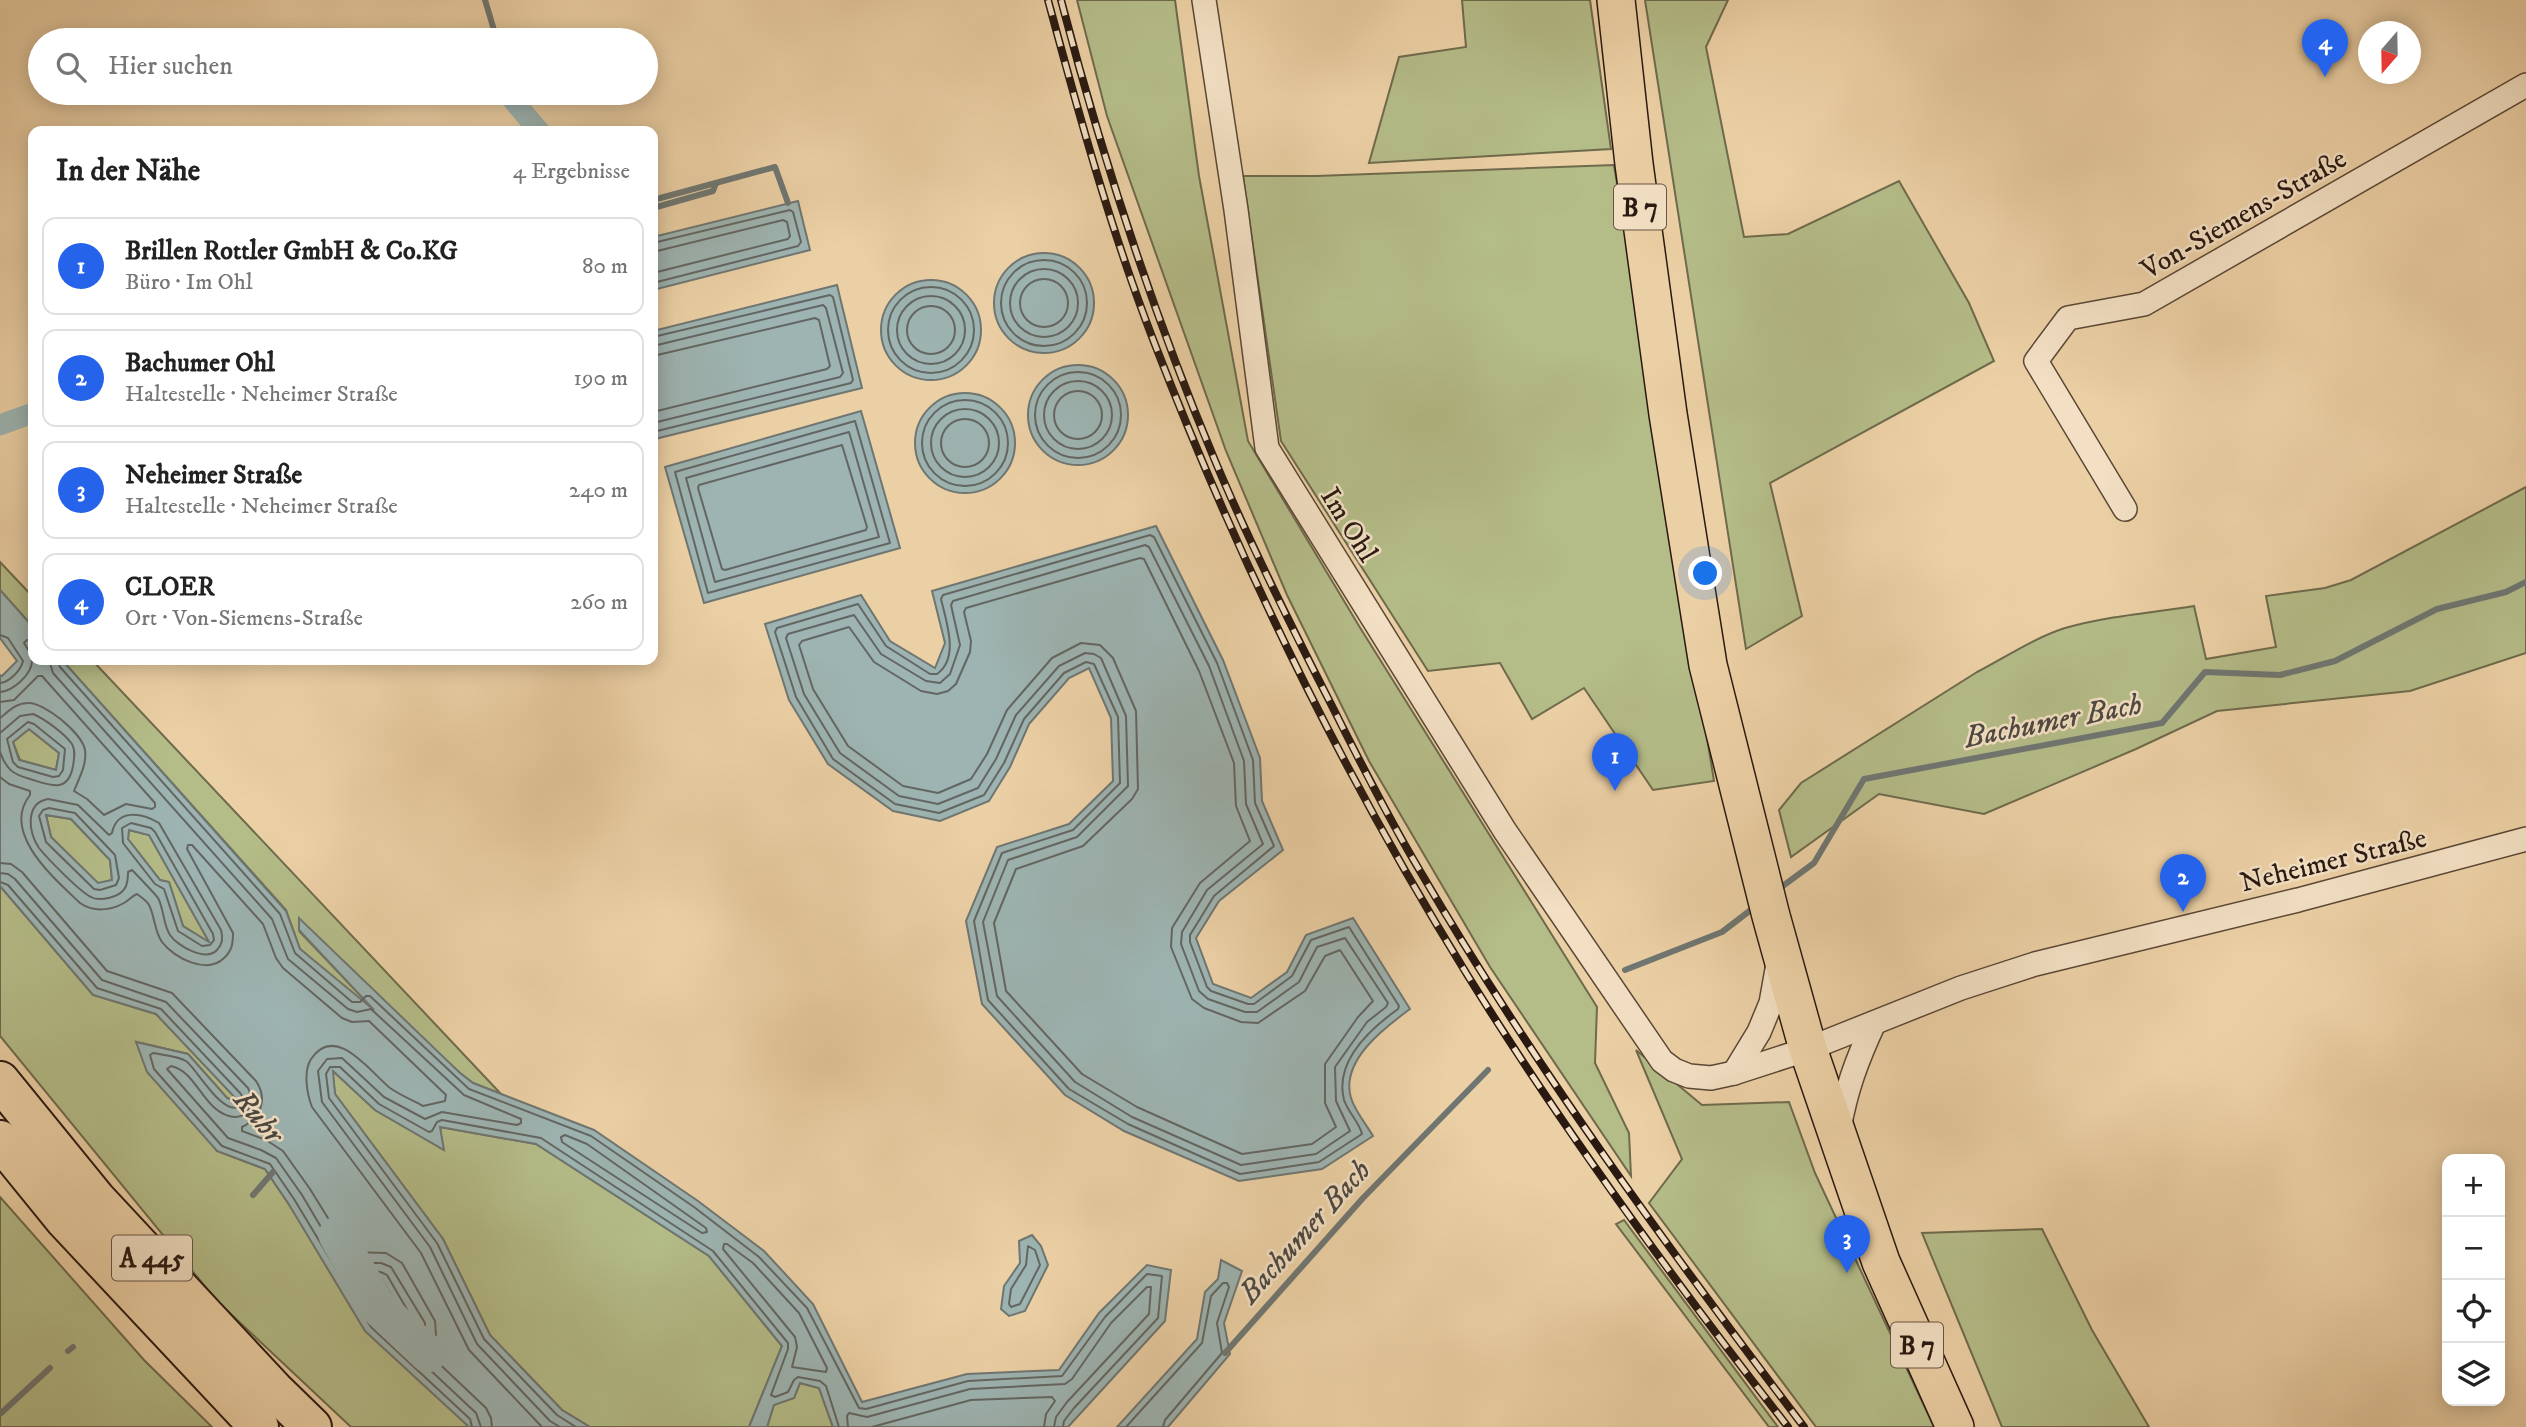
<!DOCTYPE html>
<html lang="de">
<head>
<meta charset="utf-8">
<style>
  body { margin:0; font-family:"IM FELL DW Pica",serif; background:#f6f6f6; color:#222 }
  .controls { position:absolute; right:21px; bottom:21px; display:grid; overflow:hidden; border-radius:14px; box-shadow:0 4px 18px #0003 }
  .controls button { width:63px; height:63px; display:grid; place-items:center; padding:0; border:0; border-bottom:2px solid #e0e0e0; background:#fff; color:#222; font:35px sans-serif }
  .compass { position:absolute; left:2358px; top:21px; width:63px; height:63px; border-radius:50%; background:#fff; box-shadow:0 4px 18px #0003; rotate:200deg }
  .you { position:absolute; left:1706px; top:574px; width:24px; height:24px; margin:-18px; border:5px solid #fff; border-radius:50%; background:#1a73e8; box-shadow:0 0 0 10px #1a73e833 }
  .badge { display:grid; place-items:center; width:46px; height:46px; border-radius:50%; background:#2563eb; color:#fff; font-size:23px; font-weight:700 }
  .pin { position:absolute; translate:-50% -58px; filter:drop-shadow(0 2px 4px #0008) }
  .pin::after { content:''; position:absolute; top:37px; width:24px; height:21px; background:inherit; clip-path:polygon(0 0,100% 0,50% 100%) }
  .list { margin:0; padding:0; list-style:none }
  h2 { display:flex; justify-content:space-between; align-items:center; height:91px; margin:0; padding:0 28px; font-size:30px }
  h2 small { font-size:23px; font-weight:400; color:#767676 }
  .list li { display:grid; grid-template-columns:46px 1fr auto; gap:21px; align-items:center; box-sizing:border-box; height:98px; margin:0 14px 14px; padding:0 14px; border:2px solid #e0e0e0; border-radius:14px }
  .list b { display:block; font-size:26px; white-space:nowrap }
  .list p { margin:0; font-size:23px; white-space:nowrap; color:#767676 }
  .list em { font-size:23px; font-style:normal; color:#767676 }
  .icon { flex:none; width:38px; height:38px; fill:none; stroke:currentColor; stroke-width:2; stroke-linecap:round; stroke-linejoin:round }
  .map { position:relative; flex:none; width:2526px; height:1427px; overflow:hidden }
  .search { position:absolute; background:#fff; box-shadow:0 4px 18px #0003; left:28px; top:28px; width:630px; height:77px; display:flex; align-items:center; gap:18px; box-sizing:border-box; padding:0 24px; border-radius:38px; color:#767676; font-size:26px }
  .panel { position:absolute; background:#fff; box-shadow:0 4px 18px #0003; left:28px; top:126px; width:630px; height:539px; border-radius:14px }
  .map>svg:first-child { display:block }
  .green { fill:#b4bc88; stroke:#6e6a4c; stroke-width:2 }
  .water { fill:#9db4b2; stroke:#6f7672; stroke-width:2; fill-rule:evenodd }
  .lines { fill:none; stroke-linecap:round; stroke-linejoin:round }
  .shore { stroke:#636662; stroke-width:2 }
  .stream { stroke:#6f7672; stroke-width:6 }
  .canal { stroke:#9db4b2; stroke-width:21 }
  .river { stroke:#9db4b2; stroke-width:37 }
  .minor-casing { stroke:#5a4736; stroke-width:26 }
  .primary-casing { stroke:#291911; stroke-width:40 }
  .motorway-casing { stroke:#291911; stroke-width:42 }
  .minor { stroke:#f3e0c4; stroke-width:23 }
  .primary { stroke:#ecd0a5; stroke-width:37 }
  .motorway { stroke:#ecd0a5; stroke-width:38 }
  .rail-casing { stroke:#291911; stroke-width:8 }
  .rail { stroke:#f3e0c4; stroke-width:5; stroke-dasharray:16; stroke-linecap:butt }
  .labels { text-anchor:middle; stroke-width:5; stroke-linejoin:round; paint-order:stroke }
  .shield { fill:#f3e0c4; stroke:#665547; stroke-width:2 }
  .shield-label { font-size:26px; font-weight:bold; fill:#291911 }
  .street-label { font-size:28px; fill:#291911; stroke:#f3e0c4 }
  .water-label { font-size:30px; font-style:italic; fill:#4c4841; stroke:#f3e0c4 }
</style>
</head>
<body>
<div class="map">
<svg width="2526" height="1427" viewBox="0 0 2526 1427">
  <rect width="100%" height="100%" fill="#ecd0a5"/>
  <filter id="stains"><feTurbulence type="fractalNoise" baseFrequency=".00286" numOctaves="4"/><feColorMatrix values="0 0 0 0 .2 0 0 0 0 .09 0 0 0 0 .02 0 0 0 .5 -.17"/></filter>
  <radialGradient id="worn" r=".72"><stop offset=".6" stop-color="#630" stop-opacity="0"/><stop offset="1" stop-color="#630" stop-opacity=".3"/></radialGradient>
  <!-- green -->
  <g class="green">
    <path d="M1077,0H1175L1199,176L1248,441L1359,626L1597,1007L1595,1063L1629,1133L1631,1176L1490,967L1369,761L1287,595L1226,451L1107,116Z"/>
    <path d="M1462,0H1590L1611,149L1369,163L1399,57L1466,47Z"/>
    <path d="M1645,0H1728L1706,47L1744,237L1788,234L1899,181L1969,303L1994,361L1770,483L1802,616L1746,649Z"/>
    <path d="M1614,165L1714,781L1653,790L1584,688L1532,719L1500,663L1428,671L1281,441L1243,176H1316Z"/>
    <path d="M2526,487V653L2410,691L2217,711L2136,749L1984,814L1879,794L1791,857L1779,810L1801,783L1977,672C2004,658 2036,637 2065,628C2107,616 2151,613 2194,606L2206,659L2276,647L2266,596L2325,588L2351,580Z"/>
    <path d="M0,562L33,597V627L0,590Z"/>
    <path d="M62,660H92L501,1094L473,1083L460,1073L299,931L380,1016L300,949L286,910Z"/>
    <path d="M29,729L59,753L56,770L20,760L13,742Z"/>
    <path d="M46,815L71,819L110,860L112,880L98,884L51,837Z"/>
    <path d="M129,830L149,835L210,943L183,926L169,882L160,880L128,839Z"/>
    <path d="M0,886L93,995L156,1014L242,1104L227,1098L188,1054L137,1042L217,1151L265,1169L288,1203L469,1427H351L217,1301L0,1036Z"/>
    <path d="M1636,1050L1702,1105L1789,1102L1815,1173L1934,1427H1816L1649,1203L1682,1159Z"/>
    <path d="M332,1070L375,1110L443,1149L440,1127L536,1144L709,1256L782,1346L749,1427H590L562,1410L490,1335L443,1239L335,1094Z"/>
    <path d="M0,1197L144,1360L212,1427H0Z"/>
    <path d="M1624,1220L1778,1427H1769L1616,1224Z"/>
    <path d="M2042,1229L2092,1330L2149,1427H2002L1922,1233Z"/>
    <path d="M356,1278H381L414,1335L371,1306Z"/>
    <path d="M800,1383L819,1388L833,1427H767L774,1404L794,1398Z"/>
  </g>
  <!-- water -->
  <g class="water">
    <path d="M798,201L810,250L653,290V237Z"/>
    <circle cx="1044" cy="303" r="50"/>
    <circle cx="931" cy="330" r="50"/>
    <path d="M837,285L862,388L655,439L653,430V331Z"/>
    <circle cx="1078" cy="415" r="50"/>
    <circle cx="965" cy="443" r="50"/>
    <path d="M861,411L900,548L704,603L665,467Z"/>
    <path d="M1156,526L1223,660L1260,758L1262,801L1283,850L1219,901L1196,938L1213,984L1251,998L1287,972L1306,935L1353,918L1410,1009C1384,1028 1340,1061 1351,1098C1355,1111 1366,1124 1373,1136L1322,1169L1239,1181L1124,1131L1065,1095L982,1004L966,921L997,847L1069,824L1113,781L1111,718L1089,668L1069,678L1029,724L1010,767L989,801L940,821L893,811L828,764L789,700L765,624L861,595L890,641L935,668L945,643L932,591Z"/>
    <path d="M0,590L33,627V660H62L286,911L300,949L374,1010L299,930V918L460,1073L473,1083L594,1130L698,1201L764,1251L813,1304L862,1402L967,1374L1059,1370L1099,1313L1147,1265L1171,1270L1165,1321L1068,1427H833L819,1388L800,1383L794,1398L774,1405L767,1427H749L782,1346L709,1256L536,1144L440,1127L444,1150L375,1110L333,1071L335,1094L443,1239L490,1335L562,1410L590,1427H469L365,1331L288,1203L265,1169L217,1151L147,1072L136,1042L188,1054L227,1098L240,1103L156,1014L93,995L0,886V675L2,676L17,661L0,638ZM29,729L59,753L56,770L19,760L13,742ZM46,815L71,819L110,860L112,880L98,883L51,837ZM129,830L149,835L209,942L183,926L169,882L160,880L128,839ZM381,1278L413,1333L412,1334L371,1306L356,1279Z"/>
    <path d="M1032,1235L1041,1246L1048,1265L1025,1311L1009,1316L1001,1309L1004,1286L1020,1263L1019,1241Z"/>
    <path d="M1221,1260L1242,1271L1224,1323L1230,1354L1168,1427H1117L1197,1339L1205,1292L1218,1279Z"/>
  </g>
  <g class="lines">
    <!-- shore -->
    <g class="shore">
      <path d="M653,243L790,210L793,212L801,242L798,246L653,283"/>
      <path d="M653,252L783,220L787,222L790,236L788,239L653,273"/>
      <circle cx="1044" cy="303" r="43"/>
      <circle cx="1044" cy="303" r="34"/>
      <circle cx="1044" cy="303" r="24"/>
      <circle cx="931" cy="330" r="43"/>
      <circle cx="931" cy="330" r="34"/>
      <circle cx="931" cy="330" r="24"/>
      <path d="M653,337L830,295L833,297L853,380L851,383L653,432"/>
      <path d="M653,346L823,305L826,308L843,373L840,377L653,423"/>
      <path d="M653,356L815,318L819,320L830,366L827,369L653,412"/>
      <circle cx="1078" cy="415" r="43"/>
      <circle cx="1078" cy="415" r="34"/>
      <circle cx="1078" cy="415" r="24"/>
      <circle cx="965" cy="443" r="43"/>
      <circle cx="965" cy="443" r="34"/>
      <circle cx="965" cy="443" r="24"/>
      <path d="M855,421L890,543L708,593L675,472Z"/>
      <path d="M849,432L879,537L715,582L686,478Z"/>
      <path d="M842,445L867,527L866,530L725,570L722,569L698,488L699,485Z"/>
      <path d="M1150,535L1154,537L1217,663L1253,760L1255,803L1274,846L1214,896L1190,935V942L1207,987L1211,991L1248,1004H1254L1292,976L1311,940L1349,927L1399,1006L1398,1009C1370,1029 1334,1061 1344,1100C1348,1112 1359,1122 1362,1134L1319,1162L1240,1174L1128,1124L1069,1089L988,1000L974,921L1002,853L1073,830L1120,783L1118,717L1094,664L1086,662L1064,673L1024,719L1004,763L984,795L939,813L895,804L833,759L796,697L775,632L777,628L858,604L886,646L930,674H937C960,658 946,621 941,599L943,595Z"/>
      <path d="M1145,545L1149,547L1209,666L1244,761L1246,804L1263,844L1207,890L1182,932L1181,944L1199,991L1208,999L1245,1012H1257L1299,982L1317,947L1345,938L1388,1003L1386,1007L1367,1022L1335,1067L1336,1101L1350,1131L1316,1154L1241,1165L1132,1117L1075,1082L997,996L983,922L1008,860L1077,837L1128,786L1126,716L1101,658L1094,654L1085,653L1059,666L1016,715L996,759L978,788L938,804L899,796L840,753L804,694L786,638L788,634L854,615L881,654L926,681L940,683L950,674L960,645L951,605L953,601Z"/>
      <path d="M1140,558L1144,559L1199,671L1234,763L1236,806L1250,841L1200,883L1172,928L1171,947L1192,999L1204,1008L1241,1022L1258,1023L1305,991L1325,956L1340,950L1373,1001L1358,1017L1325,1064V1103L1336,1127L1312,1144L1242,1154L1137,1107L1082,1074L1006,991L994,923L1016,869L1083,846L1132,799L1138,789L1136,711L1113,658L1100,645L1081,643L1052,658L1007,710L987,754L971,779L938,793L903,786L848,746L813,689L799,645L802,641L849,627L874,662L921,691L937,694L948,691L956,684L970,652L971,641L964,612L966,608Z"/>
      <path d="M0,635L8,638L23,661C21,670 10,682 0,683"/>
      <path d="M49,660L53,673L272,919L288,959L348,1009L357,1012L371,1009L464,1095L521,1119V1123L517,1125L442,1112L425,1119L384,1097L342,1058L327,1059L318,1071L322,1102L430,1247L477,1344L550,1421L560,1427"/>
      <path d="M58,660L60,667L280,914L295,953L352,1002H360L366,996H370L469,1089L591,1136L694,1207L759,1257L807,1308L859,1408L866,1409L968,1381L1062,1376L1105,1317L1147,1274L1162,1276L1158,1318L1074,1408L1064,1421L1063,1427"/>
      <path d="M0,692C13,691 33,674 32,659C31,653 27,648 24,643L27,640H33"/>
      <path d="M0,702L14,700L38,676H42L155,803V807L152,809L126,804L104,815L87,799L74,791C79,778 87,765 85,750C82,733 44,702 28,703C16,703 9,711 0,718"/>
      <path d="M28,722L34,724L65,749L63,770L59,776L53,777L18,767L13,762L7,739Z"/>
      <path d="M0,733L20,716L33,714C45,719 65,734 72,744C76,751 74,759 73,766C68,794 50,785 30,779C12,774 7,770 0,752"/>
      <path d="M0,777L9,784L30,791V795C0,833 55,879 80,903C93,912 110,911 124,903C129,900 132,896 137,894C141,897 147,901 149,905C155,916 154,931 162,942C174,958 207,975 224,958C232,951 233,943 233,933L187,849L188,845H192L263,924L276,958L283,968L342,1018L352,1022L369,1021L446,1095L445,1101L423,1106C412,1100 400,1095 390,1088C371,1073 336,1022 311,1059C303,1072 307,1094 312,1107L421,1253L469,1350L542,1427"/>
      <path d="M48,799L78,805L109,835L112,833C117,808 142,813 159,823L221,930C223,937 223,944 217,950C206,962 177,946 170,935C163,924 164,909 158,898C156,895 137,875 132,870L128,872C128,877 128,883 125,888C120,897 100,902 91,897C80,892 47,858 39,848C28,833 25,803 48,799Z"/>
      <path d="M49,808L75,813L115,855L119,878L116,885L100,890L94,889L46,842L39,816L43,810Z"/>
      <path d="M131,823L151,828L155,832L213,934L214,940L210,945L202,946L178,931L164,889L155,884L123,843L122,828Z"/>
      <path d="M0,863L11,864L22,872L107,971L172,993L256,1081C268,1099 261,1118 242,1127V1131L266,1140L283,1151L310,1189L349,1252L386,1253L402,1263L435,1321L436,1335L428,1353L486,1408L491,1418L492,1427"/>
      <path d="M0,873L8,874L15,879L102,980L166,1002L248,1088C256,1102 248,1121 229,1116C203,1109 196,1071 171,1066L167,1069L228,1138L261,1150L276,1158L302,1195L344,1266L358,1263H381L391,1267L425,1323L424,1338L411,1347L410,1351L476,1413L481,1427"/>
      <path d="M0,882L8,885L97,988L161,1009L241,1094C243,1099 245,1105 238,1107C221,1114 197,1069 186,1061C178,1056 163,1055 153,1053L150,1055L154,1069L222,1146L270,1164L294,1199L344,1282L349,1283C354,1268 375,1268 387,1275L416,1325V1333L412,1337L406,1338L371,1314L367,1315L366,1319L371,1327L470,1419L472,1427"/>
      <path d="M565,1135L587,1144L706,1228L707,1232L702,1233L562,1142L561,1137Z"/>
      <path d="M724,1244H727L753,1263L799,1313L827,1368L826,1372L792,1367L797,1347L795,1337L723,1249Z"/>
      <path d="M1028,1246L1035,1250L1040,1265L1020,1304L1011,1307L1009,1304L1011,1289L1026,1265Z"/>
      <path d="M576,1427L557,1415L484,1339L437,1243L329,1098L326,1074L330,1067H340L379,1104L429,1132L432,1131L437,1122L442,1120L541,1138L713,1251L788,1343V1349L771,1395L775,1397L788,1392L794,1380L798,1377L820,1381L826,1386L839,1427"/>
      <path d="M848,1427L847,1416L849,1413L867,1417L970,1389L1065,1384L1072,1379L1111,1323L1147,1287H1151L1149,1314L1067,1402L1056,1417L1054,1427"/>
      <path d="M872,1427L971,1400L1052,1397L1055,1401L1046,1414L1044,1427"/>
      <path d="M1126,1427L1202,1343L1211,1296L1223,1283H1227L1229,1287L1217,1323L1222,1353L1165,1420L1163,1427"/>
    </g>
    <!-- stream -->
    <g class="stream">
      <path d="M485,0L497,40"/>
      <path d="M653,200L775,167L788,203"/>
      <path d="M653,208L713,191L716,183"/>
      <path d="M1776,891L1814,863L1864,779L2162,723L2205,672L2280,675L2335,661L2437,609L2506,592L2526,582"/>
      <path d="M1625,970L1722,932L1756,906"/>
      <path d="M253,1195L273,1172"/>
      <path d="M68,1351L73,1347"/>
      <path d="M1225,1353L1363,1198L1488,1070"/>
      <path d="M0,1414L50,1368"/>
    </g>
    <!-- canal -->
    <g class="canal">
      <path d="M507,93L539,131"/>
      <path d="M0,425L33,413"/>
    </g>
    <!-- river -->
    <path class="river" d="M337,1235L376,1305L428,1354"/>
    <!-- minor casing -->
    <g class="minor-casing">
      <g id="minor">
        <path d="M1204,0L1236,210L1267,448L1505,831L1662,1061L1674,1070L1689,1076L1711,1078L1734,1073L1808,1049L1961,988L2035,964L2298,900L2526,839"/>
        <path d="M2125,509L2036,361L2068,318L2144,304L2526,85"/>
        <path d="M1734,1073L1759,1032L1771,1003L1778,964"/>
        <path d="M1839,1129C1846,1089 1857,1060 1874,1023"/>
      </g>
    </g>
    <!-- primary casing -->
    <g class="primary-casing">
      <path id="primary" d="M1616,0L1634,164L1668,414L1708,665L1771,916L1808,1049L1881,1262L1955,1427"/>
    </g>
    <!-- motorway casing -->
    <g class="motorway-casing">
      <g id="motorway">
        <path d="M0,1081L96,1199L274,1390L312,1427"/>
        <path d="M0,1140L65,1220L259,1427"/>
      </g>
    </g>
    <!-- minor -->
    <use href="#minor" class="minor"/>
    <!-- primary -->
    <use href="#primary" class="primary"/>
    <!-- motorway -->
    <use href="#motorway" class="motorway"/>
    <!-- rail casing -->
    <g class="rail-casing">
      <g id="rail">
        <path d="M1048,0C1079,115 1111,231 1154,342C1239,562 1344,776 1468,976C1565,1132 1675,1282 1788,1427"/>
        <path d="M1061,0C1102,157 1153,314 1216,463C1251,546 1291,626 1332,706C1360,762 1388,817 1420,871C1534,1066 1668,1248 1804,1427"/>
      </g>
    </g>
    <!-- rail -->
    <use href="#rail" class="rail"/>
  </g>
  <g class="labels">
    <!-- shield labels -->
    <g class="shield">
      <rect x="1614" y="184.5" width="52" height="45" rx="5"/>
      <rect x="112" y="1235.5" width="80" height="45" rx="5"/>
      <rect x="1891" y="1322.5" width="52" height="45" rx="5"/>
    </g>
    <g class="shield-label">
      <text x="1640" y="216">B 7</text>
      <text x="152" y="1267">A 445</text>
      <text x="1917" y="1354">B 7</text>
    </g>
    <!-- street labels -->
    <g class="street-label">
      <text transform="translate(2243 213) rotate(-30)" y="10">Von-Siemens-Straße</text>
      <text transform="translate(1350 524) rotate(58)" y="10">Im Ohl</text>
      <text transform="translate(2333 859) rotate(-14)" y="10">Neheimer Straße</text>
    </g>
    <!-- water labels -->
    <g class="water-label">
      <text transform="translate(2053 720) rotate(-11)" y="10">Bachumer Bach</text>
      <text transform="translate(259 1116) rotate(50)" y="10">Ruhr</text>
      <text transform="translate(1304 1231) rotate(-48)" y="10">Bachumer Bach</text>
    </g>
  </g>
  <rect width="100%" height="100%" filter="url(#stains)"/>
  <rect width="100%" height="100%" fill="url(#worn)"/>
</svg>
<div class="controls">
<button>+</button>
<button>−</button>
<button><svg class="icon" aria-label="locate" viewBox="0 0 24 24"><circle cx="12" cy="12" r="6"/><path d="M12 2v4M12 18v4M2 12h4M18 12h4"/></svg></button>
<button><svg class="icon" aria-label="layers" viewBox="0 0 24 24"><path d="M12 4l9 5-9 5-9-5zM3 14l9 5 9-5"/></svg></button>
</div>
<svg class="compass" viewBox="-18 -18 36 36"><path d="M0-13l5 13h-10z" fill="#e53935"/><path d="M0 13l5-13h-10z" fill="#767676"/></svg>
<div class="you"></div>
<div class="pin badge" style="left:1615px;top:791px">1</div>
<div class="pin badge" style="left:2183px;top:912px">2</div>
<div class="pin badge" style="left:1847px;top:1273px">3</div>
<div class="pin badge" style="left:2325px;top:77px">4</div>
<div class="search"><svg class="icon" aria-label="search" viewBox="0 0 24 24"><circle cx="10" cy="10" r="6"/><path d="M15 15l6 6"/></svg>Hier suchen</div>
<section class="panel">
<h2>In der Nähe<small>4 Ergebnisse</small></h2>
<ul class="list">
<li><span class="badge">1</span><div><b>Brillen Rottler GmbH &amp; Co.KG</b><p>Büro · Im Ohl</p></div><em>80 m</em></li>
<li><span class="badge">2</span><div><b>Bachumer Ohl</b><p>Haltestelle · Neheimer Straße</p></div><em>190 m</em></li>
<li><span class="badge">3</span><div><b>Neheimer Straße</b><p>Haltestelle · Neheimer Straße</p></div><em>240 m</em></li>
<li><span class="badge">4</span><div><b>CLOER</b><p>Ort · Von-Siemens-Straße</p></div><em>260 m</em></li>
</ul>
</section>
</div>
</body>
</html>
